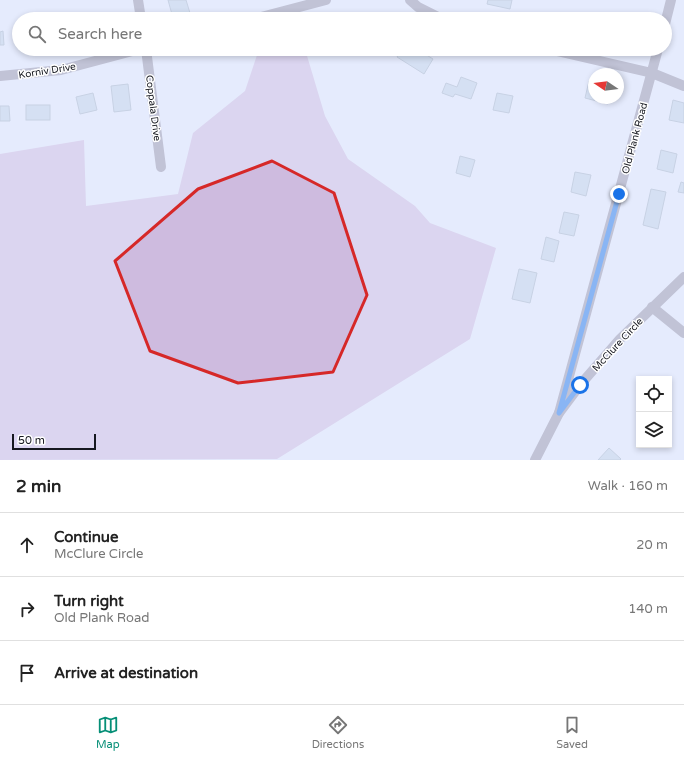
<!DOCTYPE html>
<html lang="en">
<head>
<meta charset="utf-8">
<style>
  body { margin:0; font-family:"Varela Round",sans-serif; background:#f6f6f6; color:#222 }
  .controls { position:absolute; right:12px; bottom:12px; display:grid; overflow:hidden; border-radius:0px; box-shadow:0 2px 6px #0003 }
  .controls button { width:36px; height:36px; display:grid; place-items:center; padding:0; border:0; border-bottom:1px solid #e0e0e0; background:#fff; color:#222; font:20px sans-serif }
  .compass { position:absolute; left:588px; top:68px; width:36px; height:36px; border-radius:50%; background:#fff; box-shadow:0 2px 6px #0003; rotate:283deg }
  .scale { position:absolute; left:12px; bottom:10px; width:84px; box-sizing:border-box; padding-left:4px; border:2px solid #161820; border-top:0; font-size:11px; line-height:14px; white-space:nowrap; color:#161820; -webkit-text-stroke:3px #fff; paint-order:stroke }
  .stop { position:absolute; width:12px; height:12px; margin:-9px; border:3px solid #1a73e8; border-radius:50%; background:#fff }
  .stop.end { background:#1a73e8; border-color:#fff; box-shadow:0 1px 4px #0008 }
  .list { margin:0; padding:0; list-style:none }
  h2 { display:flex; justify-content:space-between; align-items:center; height:52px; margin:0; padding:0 16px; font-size:17px }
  h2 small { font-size:13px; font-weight:400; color:#767676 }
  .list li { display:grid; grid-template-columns:26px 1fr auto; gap:12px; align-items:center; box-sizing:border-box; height:64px; padding:0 16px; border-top:1px solid #e0e0e0 }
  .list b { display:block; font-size:15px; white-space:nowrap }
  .list p { margin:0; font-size:13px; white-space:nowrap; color:#767676 }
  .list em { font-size:13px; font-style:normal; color:#767676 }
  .icon { flex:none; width:22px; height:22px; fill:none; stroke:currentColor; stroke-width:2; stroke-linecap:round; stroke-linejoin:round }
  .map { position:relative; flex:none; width:684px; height:460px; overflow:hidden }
  .search { position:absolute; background:#fff; box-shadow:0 2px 6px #0003; left:12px; right:12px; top:12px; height:44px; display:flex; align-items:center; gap:10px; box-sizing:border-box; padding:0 14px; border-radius:22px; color:#767676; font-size:15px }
  .sheet { height:244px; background:#fff }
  nav { display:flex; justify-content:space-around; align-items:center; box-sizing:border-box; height:56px; border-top:1px solid #e0e0e0; background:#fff; font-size:11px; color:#767676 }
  nav a { display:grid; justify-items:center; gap:2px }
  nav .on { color:#068f77 }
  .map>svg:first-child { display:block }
  .green { fill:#cebbdf }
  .building { fill:#c2d3e6; stroke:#a3b3c6 }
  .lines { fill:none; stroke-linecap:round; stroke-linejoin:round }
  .minor { stroke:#9492a6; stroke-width:10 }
  .route { stroke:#1a73e8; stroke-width:5 }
  .marked { fill:none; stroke:#d62828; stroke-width:3; stroke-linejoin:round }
  .labels { text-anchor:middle; stroke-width:3; stroke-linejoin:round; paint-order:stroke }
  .street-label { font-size:10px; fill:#161820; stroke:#fff }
</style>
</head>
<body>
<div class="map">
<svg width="684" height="460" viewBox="0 0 684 460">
  <rect width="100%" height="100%" fill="#e5ebfd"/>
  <!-- green -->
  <path class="green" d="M259,49H305L325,116L348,159L415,206L430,223L496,248L470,339L277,459L0,460V154L84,140L86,206L178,194L193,133L245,91Z"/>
  <!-- building -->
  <g class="building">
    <path d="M168,0H186L190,13L173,18Z"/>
    <path d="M488,0H512L510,9L487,4Z"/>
    <path d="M90,14H102V19H89Z"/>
    <path d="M3,31L4,45H0V32Z"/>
    <path d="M402,49H417L433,59L424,74L397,57Z"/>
    <path d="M461,77L477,83L471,99L455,94L453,97L442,93L446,83L457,87Z"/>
    <path d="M589,81L594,82V98H609L608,104L585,98Z"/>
    <path d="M128,84L131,110L114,112L111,86Z"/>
    <path d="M93,93L97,110L80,114L76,97Z"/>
    <path d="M497,93L513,96L509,113L493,110Z"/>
    <path d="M673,100L684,103V123L669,120Z"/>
    <rect x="26" y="105" width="24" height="15"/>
    <path d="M0,106H9L10,121H0Z"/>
    <path d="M661,150L677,154L673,173L657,169Z"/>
    <path d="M460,156L475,160L470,177L456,173Z"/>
    <path d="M575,172L591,175L586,196L571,192Z"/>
    <path d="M681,182L684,183V193L678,192Z"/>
    <path d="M651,189L666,192L658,229L643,225Z"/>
    <path d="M564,212L579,215L574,236L559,233Z"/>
    <path d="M546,237L559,241L554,262L541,259Z"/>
    <path d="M519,269L537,273L530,303L512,299Z"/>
    <path d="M609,448L621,459L620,460H598Z"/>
  </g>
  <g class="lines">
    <!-- minor -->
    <g class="minor">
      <path d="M138,0L141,19"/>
      <path d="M410,0L418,7L442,19"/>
      <path d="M254,19L326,0"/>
      <path d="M665,24L671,0"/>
      <path d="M146,49L161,167"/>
      <path d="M548,49L652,73L684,86"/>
      <path d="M0,76L61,70L140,49"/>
      <path d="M652,307L684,333"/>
      <path d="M559,413L658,49"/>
      <path d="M535,460L559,413L580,385L620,339L684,277"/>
    </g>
  </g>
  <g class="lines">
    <!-- route -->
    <path class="route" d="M580,385L559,413L619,194"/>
  </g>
  <!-- marked area -->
  <path d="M0 0H684V460H0ZM272,161L334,193L367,295L333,372L238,383L150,351L115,261L198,189Z" fill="#e5ebfd" fill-opacity=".55" fill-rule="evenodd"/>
  <path class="marked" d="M272,161L334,193L367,295L333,372L238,383L150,351L115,261L198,189Z"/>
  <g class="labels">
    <!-- street labels -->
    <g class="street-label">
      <text transform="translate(47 70) rotate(-9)" y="4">Korniv Drive</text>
      <text transform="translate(154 108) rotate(83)" y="4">Coppala Drive</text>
      <text transform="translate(634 138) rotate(-75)" y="4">Old Plank Road</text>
      <text transform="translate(617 344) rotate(-47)" y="4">McClure Circle</text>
    </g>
  </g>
</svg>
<div class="controls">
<button><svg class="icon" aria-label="locate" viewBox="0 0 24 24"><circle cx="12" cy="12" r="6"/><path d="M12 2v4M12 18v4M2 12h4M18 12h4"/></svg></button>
<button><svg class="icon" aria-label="layers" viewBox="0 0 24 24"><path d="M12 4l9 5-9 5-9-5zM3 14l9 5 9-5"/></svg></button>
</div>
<svg class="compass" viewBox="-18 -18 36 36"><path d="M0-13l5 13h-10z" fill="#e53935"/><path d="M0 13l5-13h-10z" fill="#767676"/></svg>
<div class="scale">50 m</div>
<div class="stop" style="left:580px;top:385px"></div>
<div class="stop end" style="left:619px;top:194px"></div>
<div class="search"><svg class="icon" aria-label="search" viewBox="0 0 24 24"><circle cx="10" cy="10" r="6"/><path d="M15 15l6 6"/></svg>Search here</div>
</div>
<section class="sheet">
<h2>2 min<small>Walk · 160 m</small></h2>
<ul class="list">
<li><svg class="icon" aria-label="ahead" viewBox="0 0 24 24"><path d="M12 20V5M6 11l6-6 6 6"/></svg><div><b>Continue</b><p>McClure Circle</p></div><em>20 m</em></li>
<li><svg class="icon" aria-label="right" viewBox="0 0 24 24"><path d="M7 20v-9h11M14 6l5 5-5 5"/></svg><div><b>Turn right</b><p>Old Plank Road</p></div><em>140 m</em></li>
<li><svg class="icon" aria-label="arrive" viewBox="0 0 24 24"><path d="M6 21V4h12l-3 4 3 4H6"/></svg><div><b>Arrive at destination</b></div></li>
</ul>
</section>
<nav>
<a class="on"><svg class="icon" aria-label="map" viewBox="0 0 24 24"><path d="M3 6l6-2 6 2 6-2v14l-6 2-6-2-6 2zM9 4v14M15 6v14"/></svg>Map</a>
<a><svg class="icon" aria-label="directions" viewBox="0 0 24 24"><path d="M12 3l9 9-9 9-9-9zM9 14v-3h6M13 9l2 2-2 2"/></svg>Directions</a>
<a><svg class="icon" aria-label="saved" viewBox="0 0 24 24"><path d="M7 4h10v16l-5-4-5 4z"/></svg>Saved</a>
</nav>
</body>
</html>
